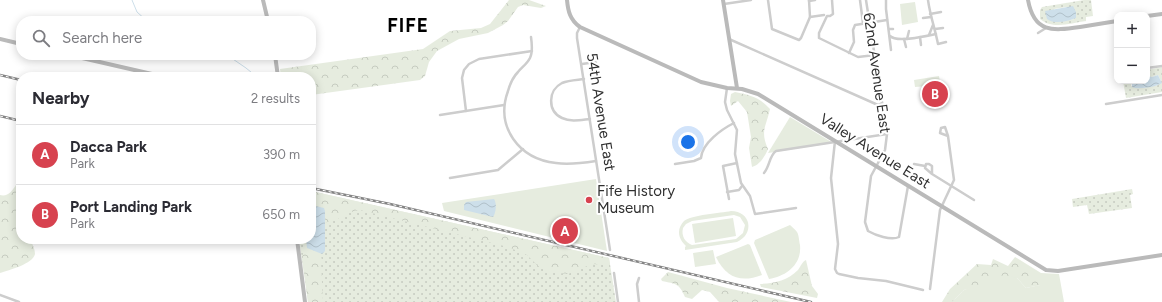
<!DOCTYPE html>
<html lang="en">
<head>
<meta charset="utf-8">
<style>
  body { margin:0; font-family:Figtree,sans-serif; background:#f2f2f3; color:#2b2b33 }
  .controls { position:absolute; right:12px; top:12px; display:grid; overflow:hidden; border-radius:8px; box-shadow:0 2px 10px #0003 }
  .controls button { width:36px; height:36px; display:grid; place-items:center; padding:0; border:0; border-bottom:1px solid #e1e1e2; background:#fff; color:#2b2b33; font:20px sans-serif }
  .you { position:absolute; left:688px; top:142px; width:14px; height:14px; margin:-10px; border:3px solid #fff; border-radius:50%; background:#1a73e8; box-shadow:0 0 0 6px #1a73e833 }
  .badge { display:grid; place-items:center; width:26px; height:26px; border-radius:50%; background:#d7424f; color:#fff; font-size:13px; font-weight:700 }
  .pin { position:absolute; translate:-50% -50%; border:2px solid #fff; box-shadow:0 1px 4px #0006 }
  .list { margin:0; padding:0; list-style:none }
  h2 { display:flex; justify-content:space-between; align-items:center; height:52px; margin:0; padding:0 16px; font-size:17px }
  h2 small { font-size:13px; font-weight:400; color:#7c7c81 }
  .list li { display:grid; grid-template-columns:26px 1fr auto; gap:12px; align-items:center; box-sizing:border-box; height:60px; padding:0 16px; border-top:1px solid #e1e1e2 }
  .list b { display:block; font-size:15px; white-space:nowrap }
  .list p { margin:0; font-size:13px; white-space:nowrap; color:#7c7c81 }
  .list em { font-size:13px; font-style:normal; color:#7c7c81 }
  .icon { flex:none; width:22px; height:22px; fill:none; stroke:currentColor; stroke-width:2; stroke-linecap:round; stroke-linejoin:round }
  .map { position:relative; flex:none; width:1162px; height:302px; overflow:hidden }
  .search { position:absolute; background:#fff; box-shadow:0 2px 10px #0003; left:16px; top:16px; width:300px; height:44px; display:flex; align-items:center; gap:10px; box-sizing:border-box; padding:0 14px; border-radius:16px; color:#7c7c81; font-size:15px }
  .panel { position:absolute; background:#fff; box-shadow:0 2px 10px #0003; left:16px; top:72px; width:300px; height:172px; border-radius:16px }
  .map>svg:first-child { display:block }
  .grass { fill:url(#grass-dots); fill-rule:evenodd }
  .forest { fill:url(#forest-crowns) }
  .park { fill:#e6ecdf; fill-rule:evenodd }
  .water { fill:url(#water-waves) }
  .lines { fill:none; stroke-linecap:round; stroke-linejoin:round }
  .stream { stroke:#cddfea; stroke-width:1 }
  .street { stroke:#cdcdcd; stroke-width:2.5 }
  .secondary { stroke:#bababa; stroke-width:4 }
  .rail-casing { stroke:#858585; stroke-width:2.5 }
  .rail { stroke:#fff; stroke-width:1; stroke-dasharray:3; stroke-linecap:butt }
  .poi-dot { fill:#d7424f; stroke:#fff; stroke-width:1.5 }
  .labels { text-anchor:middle; stroke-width:4; stroke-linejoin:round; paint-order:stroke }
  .street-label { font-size:15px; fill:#303030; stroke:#fff }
  .poi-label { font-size:15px; fill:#303030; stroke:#fff; text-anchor:start }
  .district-label { font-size:19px; font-weight:bold; letter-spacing:1px; fill:#000; stroke:#fff }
</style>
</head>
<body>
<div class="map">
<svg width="1162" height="302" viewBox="0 0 1162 302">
  <defs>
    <pattern id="grass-dots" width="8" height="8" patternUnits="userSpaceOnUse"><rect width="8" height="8" fill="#e6ecdf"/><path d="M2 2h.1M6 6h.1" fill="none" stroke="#c6cbc0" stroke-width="1.8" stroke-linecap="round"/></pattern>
    <pattern id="forest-crowns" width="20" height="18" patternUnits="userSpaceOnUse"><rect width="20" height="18" fill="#e6ecdf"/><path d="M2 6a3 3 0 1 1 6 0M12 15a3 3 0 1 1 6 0" fill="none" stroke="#c6cbc0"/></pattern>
    <pattern id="water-waves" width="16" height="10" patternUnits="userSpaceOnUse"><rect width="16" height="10" fill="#cddfea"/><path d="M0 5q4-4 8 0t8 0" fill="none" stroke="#b0c0c9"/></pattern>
  </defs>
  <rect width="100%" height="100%" fill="#fff"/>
  <!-- grass -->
  <g class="grass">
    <path d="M1084,0H1091L1093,16L1086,17V21C1071,23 1053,30 1040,19V10L1042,7ZM1067,7H1070L1074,19L1056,22L1054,9Z"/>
    <path d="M1162,67V92L1126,98L1123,81H1132L1131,86L1142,88L1158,85L1161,81L1158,75L1152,77L1147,76V70Z"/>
    <path d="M1132,189L1133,194L1130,195L1132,208L1089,214L1087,205L1073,207L1072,199Z"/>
    <path d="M311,191L609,258L616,302H308L299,239H311Z"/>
  </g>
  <!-- forest -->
  <g class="forest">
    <path d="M509,0H529L546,6L541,8L523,5L518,7L508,21L503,25L488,33L459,39L437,51L429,62L425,76L420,80L311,95V77H281L280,69L423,49L450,31L481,28L490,24Z"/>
    <path d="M735,92C750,95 759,97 770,109C766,127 760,131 768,149C765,156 760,165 752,167L749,148L751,137L747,112L738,101L731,106L730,101L731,94Z"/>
    <path d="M16,185H21V211L17,214V221L21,224V239H30C32,243 35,249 35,254C33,264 9,270 0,273V195C8,197 12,191 16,185Z"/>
    <path d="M311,191L609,258L610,265L592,264L568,274L549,272L538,266L527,255L508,247L360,210C347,211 338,222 325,223V211L311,205Z"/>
    <path d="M306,245L308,248L322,254L321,264L323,302H308L302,257Z"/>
    <path d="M1015,257L1041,273V285L1026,288L1017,278L964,290L952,302H942L950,289L977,264L991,265L993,259L1008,266Z"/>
    <path d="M806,260L812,286L818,294L817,298L761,287L760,284C775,283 787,281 798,270C801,266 802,262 806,260Z"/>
    <path d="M668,272L727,288L791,302H719L710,292L702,290L692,299L685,297C679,283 676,284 662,281L661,279Z"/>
  </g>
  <!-- park -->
  <g class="park">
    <path d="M915,2L918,22L902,25L900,4Z"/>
    <path d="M939,76L943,101L930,103L927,86L915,87L914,80Z"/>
    <path d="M790,117L833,143L768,153Z"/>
    <path d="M596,179L607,251L444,211L442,203Z"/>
    <path d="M731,211C751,211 755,234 737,242L685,250V247L686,246C682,242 679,238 679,232C679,228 681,224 684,221C691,215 721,213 731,211ZM734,215L740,217L745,225L743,233L736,239L692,245C685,242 681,236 683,228L686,224L692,221Z"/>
    <path d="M733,218L736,236L695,243L692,224Z"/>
    <path d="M790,225C792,227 795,229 797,232C799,235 799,241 800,245C802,264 787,276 769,279L754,243L755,240Z"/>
    <path d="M748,244L750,245L762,275C741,283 726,278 716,257Z"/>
    <path d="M713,250L716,264L695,267L693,253Z"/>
    <path d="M1041,273L1059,274L1064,302H952L964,290L1004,275L1017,278L1026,288L1040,285Z"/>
  </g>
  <!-- water -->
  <g class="water">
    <path d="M1073,6L1076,12V18C1068,21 1055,25 1047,19L1045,11Z"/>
    <path d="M1158,75L1162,83C1156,87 1138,90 1132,87V81H1147V76L1152,77Z"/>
    <path d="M494,199C497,203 496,213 493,217L464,210V205L466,202Z"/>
    <path d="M311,205L324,208L325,211V251L322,254L307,248L306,239H311Z"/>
  </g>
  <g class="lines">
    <!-- stream -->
    <g class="stream">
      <path d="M132,0L137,12L147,21"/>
      <path d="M227,55L246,68L257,77"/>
    </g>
    <!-- street -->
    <g class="street">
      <path d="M768,0L772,29L799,40L801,38L810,17L809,0"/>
      <path d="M832,0L833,14L830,16H827L819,33V38L858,57L875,55"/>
      <path d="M860,0L863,23"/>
      <path d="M866,0L887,134L885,150L871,176L865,222L868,231C875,235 891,241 899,237L908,186"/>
      <path d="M886,0V9L891,50"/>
      <path d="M928,0C930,15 935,29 938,44L946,42"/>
      <path d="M809,1L815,0"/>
      <path d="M724,4L751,0"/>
      <path d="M930,14L941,12"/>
      <path d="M810,17L824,15"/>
      <path d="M923,18L931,17"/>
      <path d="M580,27L577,33V38L610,250"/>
      <path d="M889,29H893"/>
      <path d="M935,29L943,28"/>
      <path d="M1038,33L1046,28"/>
      <path d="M929,35L933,25"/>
      <path d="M890,36C897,43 926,36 936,34"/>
      <path d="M531,37C532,44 533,52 530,58C527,64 522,67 518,72C513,77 510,84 508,91C495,127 519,159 556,163C570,165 583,163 596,161"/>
      <path d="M920,37L921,45"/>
      <path d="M729,39L878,105L882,103"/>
      <path d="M904,39L906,47"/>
      <path d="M907,39L909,31"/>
      <path d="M849,53L854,42L853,30L855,25L887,20"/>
      <path d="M582,64L596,62"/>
      <path d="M1147,68L1162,66"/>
      <path d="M584,79C577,80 569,80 562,83C548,90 547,111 562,118C571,122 580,120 590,119"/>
      <path d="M727,88L725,102L727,110L737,130L735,154L741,183L750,196L755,214L796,208"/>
      <path d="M1106,104L1162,95"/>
      <path d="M466,111L462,78L464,70L469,64L479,59L532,51"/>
      <path d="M440,115L504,105"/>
      <path d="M835,141L831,178L838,244L835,269L837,273L839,274L858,278L886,281L923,290"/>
      <path d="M675,164L694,161L701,158C702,143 722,129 734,123"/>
      <path d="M914,164L925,166"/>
      <path d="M764,173C770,166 769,156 776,151L887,134"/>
      <path d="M932,174V166L929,164H926L925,168L932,174L974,200"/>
      <path d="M450,178L498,170L523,149"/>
      <path d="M727,192L739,190L742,186"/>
      <path d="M729,199L723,166L737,163"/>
      <path d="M614,273L618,302"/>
      <path d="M639,278L637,284L639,302"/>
      <path d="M930,289L940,210L954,180L948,136L945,127L941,128L940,133L948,136"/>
      <path d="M0,295L19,302"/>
    </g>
    <!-- secondary -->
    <g class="secondary">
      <path d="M263,0L268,21"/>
      <path d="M567,0C568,11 570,20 580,27L701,82L727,88L742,89L758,94L1046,270L1058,271L1162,255"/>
      <path d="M723,0L737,88"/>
      <path d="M1028,0C1034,33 1052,31 1080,27C1092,25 1105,23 1117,21"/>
      <path d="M1147,16L1162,14"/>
      <path d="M0,39L21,44"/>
      <path d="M69,55L165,77"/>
      <path d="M275,55L278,77"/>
      <path d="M297,239L305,302"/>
    </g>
    <!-- rail casing -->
    <g class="rail-casing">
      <g id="rail">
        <path d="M0,75L21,80"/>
        <path d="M0,116L21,121"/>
        <path d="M311,188L390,204L811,302"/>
      </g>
    </g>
    <!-- rail -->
    <use href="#rail" class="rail"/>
  </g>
  <!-- markers -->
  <circle class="poi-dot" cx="589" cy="200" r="4"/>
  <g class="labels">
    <!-- street labels -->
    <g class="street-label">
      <text transform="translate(877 73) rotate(82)" y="5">62nd Avenue East</text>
      <text transform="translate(601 112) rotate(81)" y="5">54th Avenue East</text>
      <text transform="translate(875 151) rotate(32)" y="5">Valley Avenue East</text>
    </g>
    <!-- poi labels -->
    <g class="poi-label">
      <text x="597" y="196">Fife History<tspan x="597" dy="17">Museum</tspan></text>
    </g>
    <!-- district labels -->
    <g class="district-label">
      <text x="408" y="32">FIFE</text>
    </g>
  </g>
</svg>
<div class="controls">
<button>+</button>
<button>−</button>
</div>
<div class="you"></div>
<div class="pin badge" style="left:565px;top:231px">A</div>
<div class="pin badge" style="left:935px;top:94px">B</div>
<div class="search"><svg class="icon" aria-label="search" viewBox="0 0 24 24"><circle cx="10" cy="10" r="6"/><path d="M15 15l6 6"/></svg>Search here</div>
<section class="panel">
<h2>Nearby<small>2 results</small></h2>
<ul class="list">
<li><span class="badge">A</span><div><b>Dacca Park</b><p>Park</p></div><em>390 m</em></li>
<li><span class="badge">B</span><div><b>Port Landing Park</b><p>Park</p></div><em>650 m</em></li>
</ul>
</section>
</div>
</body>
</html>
